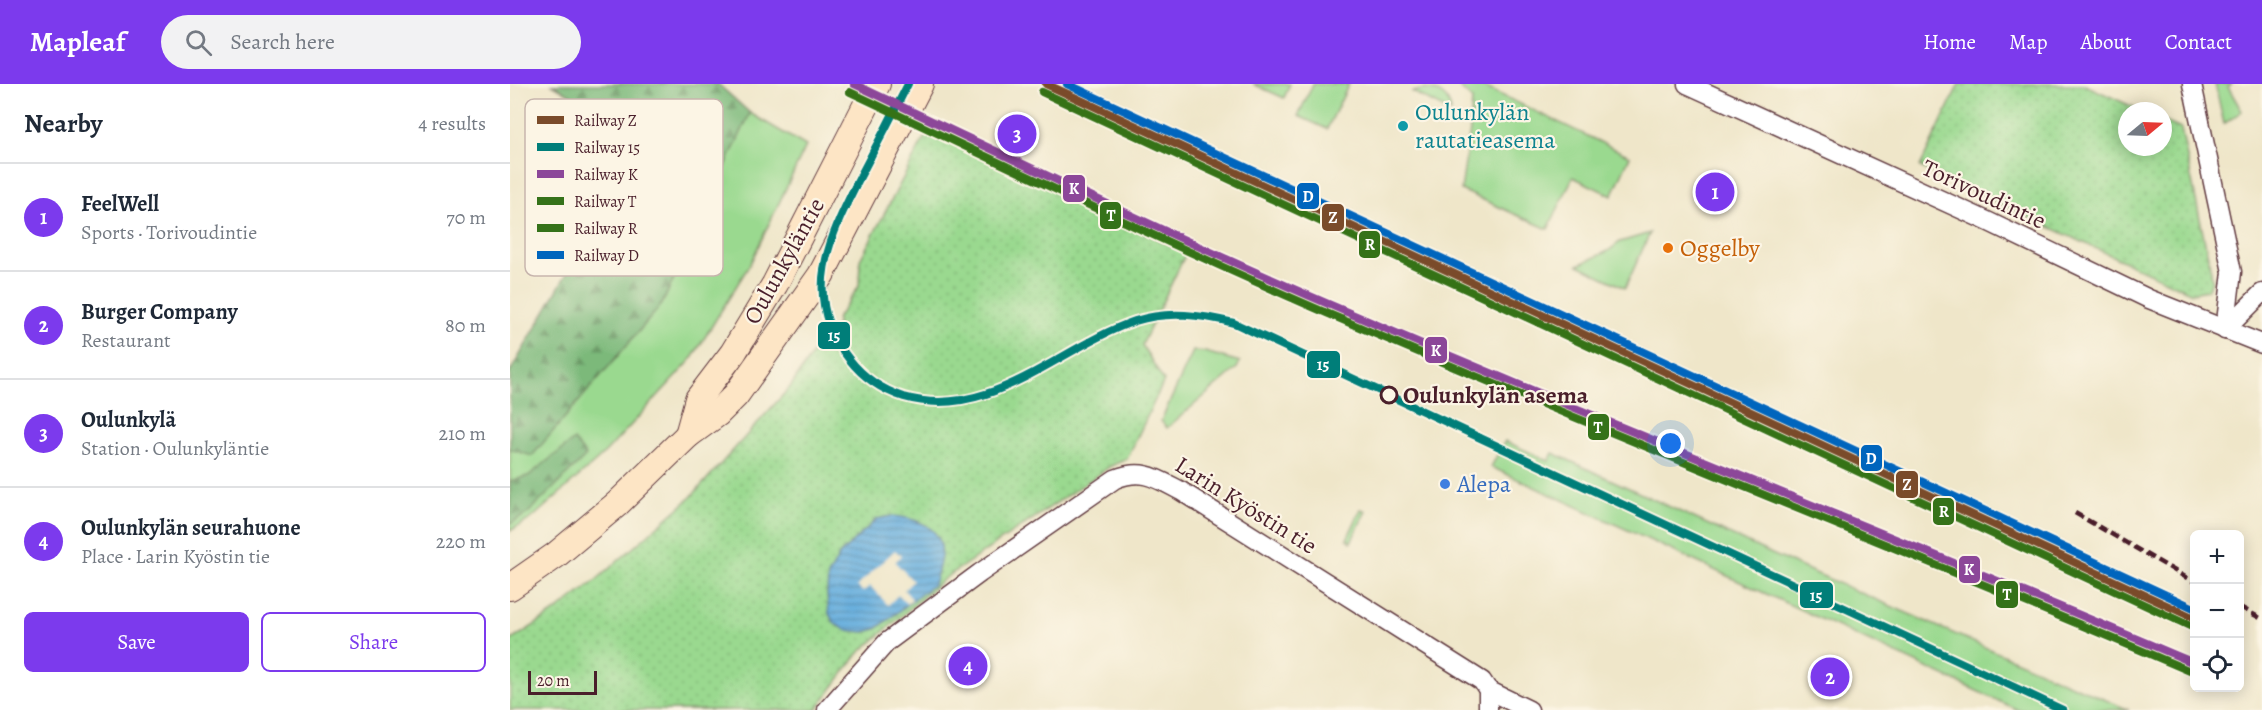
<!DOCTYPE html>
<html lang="en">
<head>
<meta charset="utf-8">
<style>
  body { margin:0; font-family:Alegreya,serif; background:#f2f2f3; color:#1f2937 }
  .controls { position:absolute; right:18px; bottom:18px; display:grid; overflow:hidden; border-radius:9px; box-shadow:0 3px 15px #0003 }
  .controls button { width:54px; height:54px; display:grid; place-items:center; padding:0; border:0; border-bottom:2px solid #e0e1e3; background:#fff; color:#1f2937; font:30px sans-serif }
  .compass { position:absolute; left:1608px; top:18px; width:54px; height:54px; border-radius:50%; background:#fff; box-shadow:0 3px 15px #0003; rotate:71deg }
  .scale { position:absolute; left:18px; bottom:15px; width:69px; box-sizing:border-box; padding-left:6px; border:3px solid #4a1f2b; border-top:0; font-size:16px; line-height:21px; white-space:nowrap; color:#4a1f2b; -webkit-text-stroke:4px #fcf5e5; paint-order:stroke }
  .you { position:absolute; left:1161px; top:360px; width:21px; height:21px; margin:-15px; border:4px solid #fff; border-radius:50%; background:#1a73e8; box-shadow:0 0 0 9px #1a73e833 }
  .badge { display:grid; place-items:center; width:39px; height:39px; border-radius:50%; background:#7c3aed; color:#fff; font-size:20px; font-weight:700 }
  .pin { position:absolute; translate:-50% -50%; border:3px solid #fff; box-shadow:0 2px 6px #0006 }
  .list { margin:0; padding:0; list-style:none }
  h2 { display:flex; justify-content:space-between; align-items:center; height:78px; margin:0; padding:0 24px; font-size:26px }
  h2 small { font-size:20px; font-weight:400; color:#747a83 }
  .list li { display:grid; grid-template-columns:39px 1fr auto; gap:18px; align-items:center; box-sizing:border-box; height:108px; padding:0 24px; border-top:2px solid #e0e1e3 }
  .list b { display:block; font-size:22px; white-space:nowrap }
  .list p { margin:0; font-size:20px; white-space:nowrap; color:#747a83 }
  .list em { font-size:20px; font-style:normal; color:#747a83 }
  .actions { display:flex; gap:12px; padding:18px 24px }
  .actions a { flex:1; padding:14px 0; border:2px solid #7c3aed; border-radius:9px; text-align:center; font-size:21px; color:#7c3aed }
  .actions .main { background:#7c3aed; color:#fff }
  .icon { flex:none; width:33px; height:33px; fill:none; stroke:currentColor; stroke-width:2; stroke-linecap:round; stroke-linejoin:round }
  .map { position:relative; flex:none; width:1752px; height:626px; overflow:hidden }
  header { display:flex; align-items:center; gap:36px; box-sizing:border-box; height:84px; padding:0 30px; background:#7c3aed; color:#fff }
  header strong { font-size:28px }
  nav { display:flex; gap:33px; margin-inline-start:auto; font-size:21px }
  .search { width:420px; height:54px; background:#f2f2f3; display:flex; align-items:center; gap:15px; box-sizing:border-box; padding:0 21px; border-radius:33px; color:#747a83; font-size:22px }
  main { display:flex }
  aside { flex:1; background:#fff }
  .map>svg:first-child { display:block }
  .green { fill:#9ad98f; stroke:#727c5d; stroke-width:1.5 }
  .forest { fill:url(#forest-firs); stroke:#626c52; stroke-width:1.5 }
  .park { fill:url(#park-dots); stroke:#727c5d; stroke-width:1.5 }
  .water { fill:url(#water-rules); stroke:#586784; stroke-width:1.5 }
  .pier { fill:#efe6c9 }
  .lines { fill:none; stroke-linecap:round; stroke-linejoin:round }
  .street-casing { stroke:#633d43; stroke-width:21 }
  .secondary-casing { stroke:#633d43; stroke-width:28 }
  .street { stroke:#fff; stroke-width:18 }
  .secondary { stroke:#fde5c5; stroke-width:26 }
  .rail { stroke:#4a1f2b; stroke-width:4.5; stroke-dasharray:9 4.5; stroke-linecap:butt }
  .rail-1-casing { stroke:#fcf5e5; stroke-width:12 }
  .rail-2-casing { stroke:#fcf5e5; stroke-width:12 }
  .rail-3-casing { stroke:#fcf5e5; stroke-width:12 }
  .rail-4-casing { stroke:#fcf5e5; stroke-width:12 }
  .rail-5-casing { stroke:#fcf5e5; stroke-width:12 }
  .rail-6-casing { stroke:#fcf5e5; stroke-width:12 }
  .rail-1 { stroke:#7a4b2a; stroke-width:8 }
  .rail-2 { stroke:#007e79; stroke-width:8 }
  .rail-3 { stroke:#8c4799; stroke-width:8 }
  .rail-4 { stroke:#357219; stroke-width:8 }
  .rail-5 { stroke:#357219; stroke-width:8 }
  .rail-6 { stroke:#0065bd; stroke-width:8 }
  .culture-dot { fill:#0f9aa8; stroke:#fcf5e5; stroke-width:2 }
  .food-dot { fill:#e8710a; stroke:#fcf5e5; stroke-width:2 }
  .stop-dot { fill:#fcf5e5; stroke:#4a1f2b; stroke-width:3 }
  .shop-dot { fill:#3f7fe0; stroke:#fcf5e5; stroke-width:2 }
  .labels { text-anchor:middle; stroke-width:4.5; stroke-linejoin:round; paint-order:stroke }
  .culture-label { font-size:24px; fill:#0d838f; stroke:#fcf5e5; text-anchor:start }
  .street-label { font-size:24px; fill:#4a1f2b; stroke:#fcf5e5 }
  .food-label { font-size:24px; fill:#c56008; stroke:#fcf5e5; text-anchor:start }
  .stop-label { font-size:24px; font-weight:bold; fill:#4a1f2b; stroke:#fcf5e5; text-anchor:start }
  .shop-label { font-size:24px; fill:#366cbe; stroke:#fcf5e5; text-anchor:start }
  .key { fill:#fcf5e5; stroke:#c7b5ad; stroke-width:1.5 }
  .key-label { font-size:16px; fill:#4a1f2b }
  .line-badge { stroke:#fcf5e5; stroke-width:2 }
  .badge-label { font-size:16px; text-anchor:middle; font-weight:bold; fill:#fff }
</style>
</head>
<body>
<header>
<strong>Mapleaf</strong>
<div class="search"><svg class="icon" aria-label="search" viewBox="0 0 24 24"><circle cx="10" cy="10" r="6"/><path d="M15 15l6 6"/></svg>Search here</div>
<nav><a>Home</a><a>Map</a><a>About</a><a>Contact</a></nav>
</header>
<main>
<aside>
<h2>Nearby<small>4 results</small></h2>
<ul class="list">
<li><span class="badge">1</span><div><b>FeelWell</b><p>Sports · Torivoudintie</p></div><em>70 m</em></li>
<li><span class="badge">2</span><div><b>Burger Company</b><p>Restaurant</p></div><em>80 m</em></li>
<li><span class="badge">3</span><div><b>Oulunkylä</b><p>Station · Oulunkyläntie</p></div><em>210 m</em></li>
<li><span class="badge">4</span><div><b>Oulunkylän seurahuone</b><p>Place · Larin Kyöstin tie</p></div><em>220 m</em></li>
</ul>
<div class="actions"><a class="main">Save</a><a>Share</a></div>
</aside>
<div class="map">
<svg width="1752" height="626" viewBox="0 0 1752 626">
  <defs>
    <pattern id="forest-firs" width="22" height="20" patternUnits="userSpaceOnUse" patternTransform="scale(1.5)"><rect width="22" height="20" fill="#7bb97a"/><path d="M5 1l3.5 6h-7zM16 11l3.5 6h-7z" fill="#679664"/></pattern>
    <pattern id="park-dots" width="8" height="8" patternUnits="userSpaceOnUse" patternTransform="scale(1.5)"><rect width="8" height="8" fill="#9ad98f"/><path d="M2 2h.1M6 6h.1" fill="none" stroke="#86ba7c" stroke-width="1.8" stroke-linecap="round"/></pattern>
    <pattern id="water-rules" width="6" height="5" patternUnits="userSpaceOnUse" patternTransform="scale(1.5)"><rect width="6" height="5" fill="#67afde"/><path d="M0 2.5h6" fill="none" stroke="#578eb4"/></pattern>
  </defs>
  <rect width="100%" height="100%" fill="#fcf5e5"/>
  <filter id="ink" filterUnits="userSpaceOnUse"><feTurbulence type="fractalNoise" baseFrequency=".0167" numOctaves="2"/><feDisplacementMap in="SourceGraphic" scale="12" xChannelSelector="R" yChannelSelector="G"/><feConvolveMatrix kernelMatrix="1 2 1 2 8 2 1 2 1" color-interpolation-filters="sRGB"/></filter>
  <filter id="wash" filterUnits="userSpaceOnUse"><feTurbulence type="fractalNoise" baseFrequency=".008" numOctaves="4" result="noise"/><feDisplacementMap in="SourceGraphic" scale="24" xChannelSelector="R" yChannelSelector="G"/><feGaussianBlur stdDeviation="1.35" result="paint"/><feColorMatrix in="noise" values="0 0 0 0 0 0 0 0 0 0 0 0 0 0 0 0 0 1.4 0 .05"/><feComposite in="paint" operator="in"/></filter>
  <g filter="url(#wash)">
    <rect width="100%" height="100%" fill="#efe6c9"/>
    <!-- green -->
    <g class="green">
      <path d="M743,0H780L774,14Z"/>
      <path d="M803,0H839L817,45L788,32Z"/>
      <path d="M949,0H968L1120,72L1102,112L1063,93L1038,145L951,106L960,46L962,15L948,2Z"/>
      <path d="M1705,0H1721L1718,3L1732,27L1714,40Z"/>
      <path d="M915,5C929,6 940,13 941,28L902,8Z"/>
      <path d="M240,29L296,62L240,180L181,276L96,368L21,435L0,447V365L22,371L152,220Z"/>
      <path d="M1140,149L1115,204L1068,181L1098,167L1110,158Z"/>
      <path d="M683,267L695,268L730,278L727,284L657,344L651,337Z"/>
      <path d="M995,357L1039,377L1043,369L1264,471L1619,626H1508L981,383Z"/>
      <path d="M851,425L856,427L841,458L837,455Z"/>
    </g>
    <!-- forest -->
    <g class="forest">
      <path d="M42,0H208L240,29L152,220L22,372L0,365V288L135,54Z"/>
      <path d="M64,356L76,372L17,430L0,440V397L18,392Z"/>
    </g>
    <!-- park -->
    <g class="park">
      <path d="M1449,0H1573L1632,27H1617V63H1653V37L1671,45L1701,187L1702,197L1697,206L1682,209L1410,83Z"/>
      <path d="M419,45L676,169L632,261L654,297L617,375L601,382L434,495L348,570L306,626H0V557L46,527L85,497L180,414L281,302L304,267L307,268L328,239L326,236L349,202L350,176Z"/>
    </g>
    <!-- water -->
    <path class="water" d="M381,432C400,433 427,440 431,462C433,474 427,490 424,500L366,545L354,548L336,546L325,540L319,530L317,511L318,492L330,470L367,435Z"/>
    <!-- pier -->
    <path class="pier" d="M385,466L391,472L385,478L403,497L394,506L402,515L397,520L388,511L378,521L360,502L353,508L347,502Z"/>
  </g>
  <g filter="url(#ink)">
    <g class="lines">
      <!-- street casing -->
      <g class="street-casing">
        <g id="street">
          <path d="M1177,0L1477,137L1639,215L1752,260"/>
          <path d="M1682,0L1722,188L1715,246"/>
          <path d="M1715,246L1752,209"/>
          <path d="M978,606L1019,626"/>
          <path d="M317,626L377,558L470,489L605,395C633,384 646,394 671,407L972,597L978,606V626"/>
        </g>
      </g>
      <!-- secondary casing -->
      <g class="secondary-casing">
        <g id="secondary">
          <path d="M178,351L188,315L223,269L265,200L367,0"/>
          <path d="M0,503L46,471L107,420L178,351L207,330L226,311L311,191L410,0"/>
        </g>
      </g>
      <!-- street -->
      <use href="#street" class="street"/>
      <!-- secondary -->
      <use href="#secondary" class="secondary"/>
      <!-- rail -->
      <g class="rail">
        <path d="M1565,429L1684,498"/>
        <path d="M1730,523L1752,535"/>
      </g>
      <!-- rail-1 casing -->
      <g class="rail-1-casing">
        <path id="rail-1" d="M536,0L1684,534"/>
      </g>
      <!-- rail-2 casing -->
      <g class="rail-2-casing">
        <path id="rail-2" d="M398,0C383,30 368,59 352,89C321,150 288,212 339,275C353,293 372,306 394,313C480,338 549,263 625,237C658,226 692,231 724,239L1553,626"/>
      </g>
      <!-- rail-3 casing -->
      <g class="rail-3-casing">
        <path id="rail-3" d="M344,0C508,77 670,157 837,228C1117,349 1403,459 1684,579"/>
      </g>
      <!-- rail-4 casing -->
      <g class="rail-4-casing">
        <path id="rail-4" d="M340,8C504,85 667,165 833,236C1114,357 1399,467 1680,587"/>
      </g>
      <!-- rail-5 casing -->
      <g class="rail-5-casing">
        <path id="rail-5" d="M532,8L1680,542"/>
      </g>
      <!-- rail-6 casing -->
      <g class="rail-6-casing">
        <path id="rail-6" d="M557,0L1684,524"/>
      </g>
      <!-- rail-1 -->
      <use href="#rail-1" class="rail-1"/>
      <!-- rail-2 -->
      <use href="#rail-2" class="rail-2"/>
      <!-- rail-3 -->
      <use href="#rail-3" class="rail-3"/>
      <!-- rail-4 -->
      <use href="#rail-4" class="rail-4"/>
      <!-- rail-5 -->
      <use href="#rail-5" class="rail-5"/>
      <!-- rail-6 -->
      <use href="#rail-6" class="rail-6"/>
    </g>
  </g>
  <!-- markers -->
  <circle class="culture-dot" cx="893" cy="42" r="6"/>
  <circle class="food-dot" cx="1158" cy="164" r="6"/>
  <circle class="stop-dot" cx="879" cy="311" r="8"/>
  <circle class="shop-dot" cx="935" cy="400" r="6"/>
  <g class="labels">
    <!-- culture labels -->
    <g class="culture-label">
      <text x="905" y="36">Oulunkylän<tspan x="905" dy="28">rautatieasema</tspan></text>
    </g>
    <!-- street labels -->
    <g class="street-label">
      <text transform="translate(1474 110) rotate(25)" y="8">Torivoudintie</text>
      <text transform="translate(274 177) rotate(-61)" y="8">Oulunkyläntie</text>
      <text transform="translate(736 421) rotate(32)" y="8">Larin Kyöstin tie</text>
    </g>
    <!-- food labels -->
    <g class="food-label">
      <text x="1170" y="172">Oggelby</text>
    </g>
    <!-- stop labels -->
    <g class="stop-label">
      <text x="893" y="319">Oulunkylän asema</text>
    </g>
    <!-- shop labels -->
    <g class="shop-label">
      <text x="947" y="408">Alepa</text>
    </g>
  </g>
  <!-- legend -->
  <rect x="15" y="15" width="198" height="177" rx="9" class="key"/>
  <rect x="27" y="32" width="27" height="8" fill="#7a4b2a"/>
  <rect x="27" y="59" width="27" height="8" fill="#007e79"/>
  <rect x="27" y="86" width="27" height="8" fill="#8c4799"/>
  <rect x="27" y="113" width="27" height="8" fill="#357219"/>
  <rect x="27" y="140" width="27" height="8" fill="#357219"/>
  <rect x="27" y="167" width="27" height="8" fill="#0065bd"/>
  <g class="key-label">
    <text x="64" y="42">Railway Z</text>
    <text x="64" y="69">Railway 15</text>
    <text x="64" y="96">Railway K</text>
    <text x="64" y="123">Railway T</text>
    <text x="64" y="150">Railway R</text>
    <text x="64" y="177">Railway D</text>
  </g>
  <g class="line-badge">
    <rect x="552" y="90" width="24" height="29" rx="6" fill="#8c4799"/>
    <rect x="786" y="98" width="24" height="28" rx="6" fill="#0065bd"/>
    <rect x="589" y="117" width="23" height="29" rx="6" fill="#357219"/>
    <rect x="811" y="119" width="24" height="29" rx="6" fill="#7a4b2a"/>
    <rect x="848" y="146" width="23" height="29" rx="6" fill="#357219"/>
    <rect x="307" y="237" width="34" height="29" rx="6" fill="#007e79"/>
    <rect x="914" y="252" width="24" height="28" rx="6" fill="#8c4799"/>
    <rect x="796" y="266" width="35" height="29" rx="6" fill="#007e79"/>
    <rect x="1077" y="329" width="23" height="28" rx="6" fill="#357219"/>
    <rect x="1350" y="360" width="23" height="28" rx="6" fill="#0065bd"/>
    <rect x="1385" y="386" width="24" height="29" rx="6" fill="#7a4b2a"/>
    <rect x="1422" y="413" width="23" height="29" rx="6" fill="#357219"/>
    <rect x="1448" y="471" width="23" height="29" rx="6" fill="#8c4799"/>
    <rect x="1485" y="496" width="24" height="29" rx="6" fill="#357219"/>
    <rect x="1289" y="497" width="35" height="28" rx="6" fill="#007e79"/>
  </g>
  <g class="badge-label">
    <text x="564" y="110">K</text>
    <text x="798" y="118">D</text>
    <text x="601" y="137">T</text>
    <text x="823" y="139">Z</text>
    <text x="860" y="166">R</text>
    <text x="324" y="257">15</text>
    <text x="926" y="272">K</text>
    <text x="813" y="286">15</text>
    <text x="1088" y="349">T</text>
    <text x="1361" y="380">D</text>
    <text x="1397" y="406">Z</text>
    <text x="1434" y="433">R</text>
    <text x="1459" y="491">K</text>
    <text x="1497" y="516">T</text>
    <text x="1306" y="517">15</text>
  </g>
</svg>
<div class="controls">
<button>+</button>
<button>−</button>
<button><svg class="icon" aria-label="locate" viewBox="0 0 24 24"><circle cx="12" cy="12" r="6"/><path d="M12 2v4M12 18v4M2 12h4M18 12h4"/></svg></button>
</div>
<svg class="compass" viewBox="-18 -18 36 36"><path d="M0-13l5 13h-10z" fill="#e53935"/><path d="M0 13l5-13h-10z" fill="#747a83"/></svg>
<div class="scale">20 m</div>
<div class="you"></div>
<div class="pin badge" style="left:1205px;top:108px">1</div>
<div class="pin badge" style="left:1320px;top:593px">2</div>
<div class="pin badge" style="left:507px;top:50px">3</div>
<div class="pin badge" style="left:458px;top:582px">4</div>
</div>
</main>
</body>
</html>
